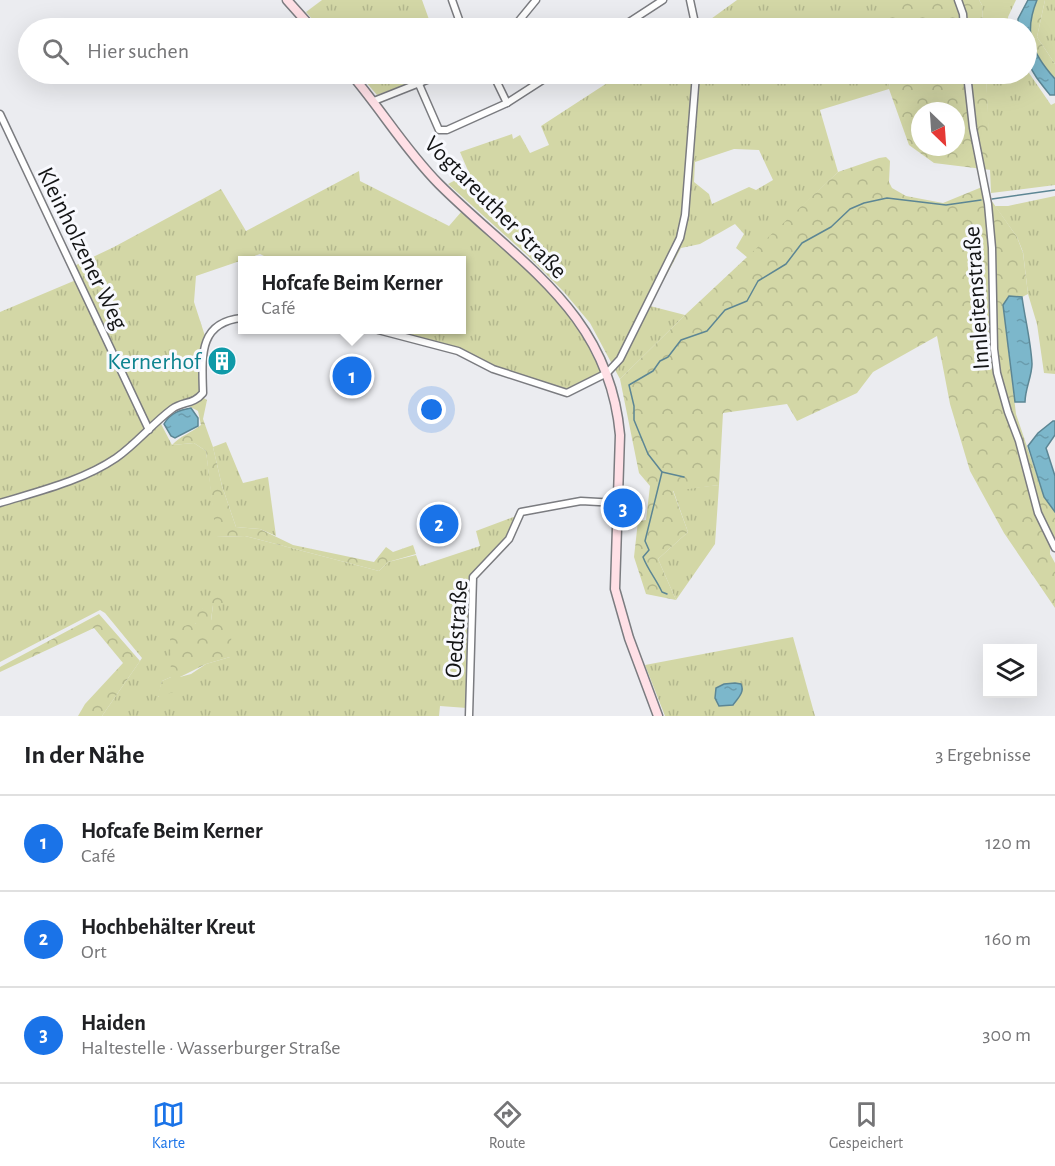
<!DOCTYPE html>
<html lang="de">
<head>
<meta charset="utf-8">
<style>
  body { margin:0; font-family:"Alegreya Sans",sans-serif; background:#f6f6f6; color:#202124 }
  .controls { position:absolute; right:18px; bottom:18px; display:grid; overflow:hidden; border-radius:0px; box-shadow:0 6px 24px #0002 }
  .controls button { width:54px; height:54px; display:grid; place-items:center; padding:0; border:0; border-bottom:2px solid #e0e0e0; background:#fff; color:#202124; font:30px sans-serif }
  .compass { position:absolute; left:911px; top:102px; width:54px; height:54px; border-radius:50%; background:#fff; box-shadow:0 6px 24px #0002; rotate:155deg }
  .you { position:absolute; left:432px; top:410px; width:21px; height:21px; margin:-15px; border:4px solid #fff; border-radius:50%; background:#1a73e8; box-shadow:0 0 0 9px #1a73e833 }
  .badge { display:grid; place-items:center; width:39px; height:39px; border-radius:50%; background:#1a73e8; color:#fff; font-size:20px; font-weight:700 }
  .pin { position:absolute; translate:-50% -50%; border:3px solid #fff; box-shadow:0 2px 6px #0006 }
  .popup { position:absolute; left:238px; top:256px; width:228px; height:78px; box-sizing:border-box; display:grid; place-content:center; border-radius:0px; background:#fff; filter:drop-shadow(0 2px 4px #0005); font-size:20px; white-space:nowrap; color:#757577 }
  .popup b { font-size:22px; color:#202124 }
  .popup::after { content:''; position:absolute; left:50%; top:100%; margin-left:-12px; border:12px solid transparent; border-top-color:#fff }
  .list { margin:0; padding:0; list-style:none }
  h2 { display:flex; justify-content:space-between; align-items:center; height:78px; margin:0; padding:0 24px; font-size:26px }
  h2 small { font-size:20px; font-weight:400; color:#757577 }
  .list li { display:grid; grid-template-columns:39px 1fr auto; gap:18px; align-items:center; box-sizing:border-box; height:96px; padding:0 24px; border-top:2px solid #e0e0e0 }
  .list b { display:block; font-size:22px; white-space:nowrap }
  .list p { margin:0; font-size:20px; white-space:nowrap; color:#757577 }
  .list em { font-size:20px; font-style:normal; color:#757577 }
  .icon { flex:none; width:33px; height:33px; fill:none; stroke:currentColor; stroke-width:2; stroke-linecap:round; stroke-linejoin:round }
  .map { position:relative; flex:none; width:1055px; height:716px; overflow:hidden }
  .search { position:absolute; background:#fff; box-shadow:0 6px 24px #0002; left:18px; right:18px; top:18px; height:66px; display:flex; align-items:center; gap:15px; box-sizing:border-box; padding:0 21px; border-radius:33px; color:#757577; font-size:22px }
  .sheet { height:366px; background:#fff }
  nav { display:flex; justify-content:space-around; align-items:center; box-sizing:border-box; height:84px; border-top:2px solid #e0e0e0; background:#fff; font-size:16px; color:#757577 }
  nav a { display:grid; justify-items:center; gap:3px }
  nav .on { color:#1a73e8 }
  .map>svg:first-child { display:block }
  .grass { fill:url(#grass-tufts); fill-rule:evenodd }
  .forest { fill:url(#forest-crowns); fill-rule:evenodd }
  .water { fill:url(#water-ripples); stroke:#5c8694; stroke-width:1.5 }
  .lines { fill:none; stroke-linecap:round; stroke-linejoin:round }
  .stream { stroke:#5c8694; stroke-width:1.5 }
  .minor-casing { stroke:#7b7c80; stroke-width:9 }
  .secondary-casing { stroke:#7b7c80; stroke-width:11 }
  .minor { stroke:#fff; stroke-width:6 }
  .secondary { stroke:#ffe0e6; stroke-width:8 }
  .labels { text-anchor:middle; stroke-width:6; stroke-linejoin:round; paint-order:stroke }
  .street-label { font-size:24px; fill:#131415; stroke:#f8f9fe }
  .culture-label { font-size:24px; fill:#0d838f; stroke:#f8f9fe; text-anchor:end }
</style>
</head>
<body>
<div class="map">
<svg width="1055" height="716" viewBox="0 0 1055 716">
  <defs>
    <pattern id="grass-tufts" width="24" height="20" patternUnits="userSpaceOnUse" patternTransform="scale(1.5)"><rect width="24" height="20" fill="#d3d7a6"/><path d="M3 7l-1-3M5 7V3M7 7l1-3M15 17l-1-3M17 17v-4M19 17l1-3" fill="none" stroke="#b4b88e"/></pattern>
    <pattern id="forest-crowns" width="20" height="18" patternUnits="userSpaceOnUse" patternTransform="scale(1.5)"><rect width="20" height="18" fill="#d3d7a6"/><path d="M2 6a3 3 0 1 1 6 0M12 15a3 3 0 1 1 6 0" fill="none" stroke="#b4b88e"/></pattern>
    <pattern id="water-ripples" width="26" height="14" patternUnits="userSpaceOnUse" patternTransform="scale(1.5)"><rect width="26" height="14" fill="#7cb7cb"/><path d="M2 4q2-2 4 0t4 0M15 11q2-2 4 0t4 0" fill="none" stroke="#6a9cad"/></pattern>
  </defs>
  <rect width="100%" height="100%" fill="#ebecf0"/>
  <!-- grass -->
  <g class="grass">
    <path d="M322,0H422L431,25L429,28H320L306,12Z"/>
    <path d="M737,0H890V28H689L697,23L704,24Z"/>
    <path d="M979,0H1016L1008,17L1009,28H983L982,5Z"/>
    <path d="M1045,0H1055V64L1037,37Z"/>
    <path d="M1027,70L1051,105L1055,103V185L991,193L986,74H1026Z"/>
    <path d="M359,74H424L425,77L377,95Z"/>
    <path d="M621,74H890L889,89L820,110L838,172L748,258L736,248L744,234L735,224L700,244L681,248L650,306L685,315L620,379L590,323L564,292L527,255L448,184L469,173L460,152L512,134L513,139L520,135L530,153L549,145L541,126ZM734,149L759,150L773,180L756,190L749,187L712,204L709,194L694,182L695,162Z"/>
    <path d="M359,171L360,181L449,226L462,211C504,249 550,287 583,334C591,346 596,359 602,372L568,389L494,367L459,349L388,330H461V260H272L260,254L196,276L194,302L205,336L203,353L202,391L200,395L150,423L74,266L114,247L221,189L246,231Z"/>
    <path d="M1055,196V374L1044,373L1037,324L1028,294L1023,252L1017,237L995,206H1008Z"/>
    <path d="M76,280L145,429C104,472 55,484 0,501V312Z"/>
    <path d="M160,422L172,445L194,443L206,451L217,537L245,536L379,571L388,562L416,555L420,566L480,546L476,531L519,515L507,538L470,579L467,708L440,706L439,716H102L142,658L105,613L100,610L0,662V505L90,476ZM210,600L213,605L211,621L230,657L206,664L191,674L180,677L158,697L162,681L171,677L203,608Z"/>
    <path d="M226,442L243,483L268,477L276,536L260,529L236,527L222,486L213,447Z"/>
    <path d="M719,485L715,544L676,600L658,559L688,532L673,490Z"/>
    <path d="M793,637L815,716H665L645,665ZM735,683L741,684L742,692L734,705L719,706L715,698L716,688L724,684Z"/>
  </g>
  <!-- forest -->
  <g class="forest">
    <path d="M890,0H979L982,5L983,28H890Z"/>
    <path d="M1037,0H1045L1037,37L1055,64V79C1032,53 1023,34 1037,0Z"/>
    <path d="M890,74H986L991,170L934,163L909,145L889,89ZM920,111H956V147H920Z"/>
    <path d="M886,157L890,161L889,182L892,188L906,196L943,203L982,187L1017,237L1023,253L1028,294L1022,297L1009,296L1003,305L1016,414L1044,497L1055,512V544H1050V554L1055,563V608L1004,533L970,471L950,404L937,336L873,372L857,393L797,421L787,404L723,413L719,485L673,491L688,532L658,559L676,600L646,594L634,557L638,521L646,520L650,486L639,473L620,379L685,315L838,172L879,158Z"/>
    <path d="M202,397L207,400L203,419L213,447L222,486L236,527L260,529L293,545L374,562L386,547L393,552L413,545L416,554L388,562L379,571L245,536L216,537L206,451L194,443L172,445C180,436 191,433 201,425L198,411L187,405L198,402Z"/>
    <path d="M216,579L223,580L224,603L213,605L211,620L232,627L230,657L206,664L180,677V690L157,697L162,681L171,677L170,635C178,628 185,624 196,624L192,612L203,608L202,602L210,599Z"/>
    <path d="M99,614L140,661L102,716H78L85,704L123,663L94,628L0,672V667Z"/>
  </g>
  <!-- water -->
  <g class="water">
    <path d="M1028,0H1037C1023,34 1032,53 1055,79V95H1050C1027,66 1026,65 1026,28H1018V19Z"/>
    <path d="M1009,296L1022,297C1025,319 1031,342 1032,364C1032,376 1025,389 1025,402H1015L1003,305Z"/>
    <path d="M191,408L198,418V426L175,438L171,436L164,424C170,413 180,410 191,408Z"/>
    <path d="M1053,421H1055V435L1046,448L1055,476V512L1044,497L1028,446L1038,433Z"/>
    <path d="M735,683L741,684C745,692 738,698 733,705L719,706L715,698L716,688L724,684Z"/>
  </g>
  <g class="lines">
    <!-- stream -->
    <g class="stream">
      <path d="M992,199L1055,190"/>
      <path d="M662,472L684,477"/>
      <path d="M667,594L662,592C656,579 648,570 643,557L649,550L645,541L662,472L648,454L634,420V406L629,385L653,371L660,361L668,357L681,340L707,331L725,310L747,301L758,281L786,264L802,243L831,227L850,209L864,203L887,198L946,205L981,200"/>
    </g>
    <!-- minor casing -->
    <g class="minor-casing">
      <g id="minor">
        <path d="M452,0L462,28"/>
        <path d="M690,0L696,28"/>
        <path d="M958,0L963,14L964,28"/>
        <path d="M447,28L462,26"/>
        <path d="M513,28L536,0"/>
        <path d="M620,28L663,0"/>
        <path d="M493,74L507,103"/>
        <path d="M967,74L973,128L988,204L992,248L994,349L997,373L1008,412L1019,441L1038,513L1055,548"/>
        <path d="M418,82L439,130H447L507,103L552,74"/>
        <path d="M374,101L442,74"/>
        <path d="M0,114L149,430"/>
        <path d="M378,330L458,351L493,369L567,393L607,373L620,359L680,238L685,215L696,74"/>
        <path d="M0,503C39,491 82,481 116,458C136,444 152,424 172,409C183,401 193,405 203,393C202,357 198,322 242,318"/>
        <path d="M469,716L473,577L509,539L521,512L581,501L617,503"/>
      </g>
    </g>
    <!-- secondary casing -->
    <g class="secondary-casing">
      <g id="secondary">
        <path d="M287,0L312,28"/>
        <path d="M351,74C381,109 406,151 439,184C518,263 609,311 620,435L615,589L629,638L658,716"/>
      </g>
    </g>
    <!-- minor -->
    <use href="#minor" class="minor"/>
    <!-- secondary -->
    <use href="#secondary" class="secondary"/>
  </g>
  <!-- icons -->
  <defs>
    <g id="building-disc" transform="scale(1.5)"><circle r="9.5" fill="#0f9aa8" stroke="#f8f9fe"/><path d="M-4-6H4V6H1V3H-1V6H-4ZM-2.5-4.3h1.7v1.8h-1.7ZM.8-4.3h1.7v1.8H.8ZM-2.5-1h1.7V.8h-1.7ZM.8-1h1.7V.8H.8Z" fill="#fff"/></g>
  </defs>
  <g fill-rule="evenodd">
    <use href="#building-disc" x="222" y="361"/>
  </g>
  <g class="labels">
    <!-- street labels -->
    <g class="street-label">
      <text transform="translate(496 207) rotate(45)" y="8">Vogtareuther Straße</text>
      <text transform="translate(83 248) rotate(64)" y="8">Kleinholzener Weg</text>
      <text transform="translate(976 298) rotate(-94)" y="8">Innleitenstraße</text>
      <text transform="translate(456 629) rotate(-86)" y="8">Oedstraße</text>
    </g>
    <!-- culture labels -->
    <g class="culture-label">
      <text x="201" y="369">Kernerhof</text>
    </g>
  </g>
</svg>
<div class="controls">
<button><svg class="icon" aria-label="layers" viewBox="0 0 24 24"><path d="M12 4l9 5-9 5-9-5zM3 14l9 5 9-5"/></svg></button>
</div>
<svg class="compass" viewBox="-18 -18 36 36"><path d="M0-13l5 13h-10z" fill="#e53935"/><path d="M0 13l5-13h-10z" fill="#757577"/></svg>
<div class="you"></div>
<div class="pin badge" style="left:352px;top:376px">1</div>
<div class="popup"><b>Hofcafe Beim Kerner</b>Café</div>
<div class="pin badge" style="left:439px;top:524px">2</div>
<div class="pin badge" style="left:623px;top:508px">3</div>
<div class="search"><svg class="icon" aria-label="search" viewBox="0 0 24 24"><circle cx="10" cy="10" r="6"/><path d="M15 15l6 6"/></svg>Hier suchen</div>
</div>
<section class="sheet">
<h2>In der Nähe<small>3 Ergebnisse</small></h2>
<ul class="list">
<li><span class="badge">1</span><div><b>Hofcafe Beim Kerner</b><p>Café</p></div><em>120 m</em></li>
<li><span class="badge">2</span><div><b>Hochbehälter Kreut</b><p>Ort</p></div><em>160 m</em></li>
<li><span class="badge">3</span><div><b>Haiden</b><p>Haltestelle · Wasserburger Straße</p></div><em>300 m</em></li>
</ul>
</section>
<nav>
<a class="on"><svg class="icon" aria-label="map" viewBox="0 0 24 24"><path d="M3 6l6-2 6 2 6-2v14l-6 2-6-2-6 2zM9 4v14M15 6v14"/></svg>Karte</a>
<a><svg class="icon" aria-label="directions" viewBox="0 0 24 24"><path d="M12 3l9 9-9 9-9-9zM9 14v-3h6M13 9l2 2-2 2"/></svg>Route</a>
<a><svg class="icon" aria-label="saved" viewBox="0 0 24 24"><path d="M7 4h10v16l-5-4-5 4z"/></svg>Gespeichert</a>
</nav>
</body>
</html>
